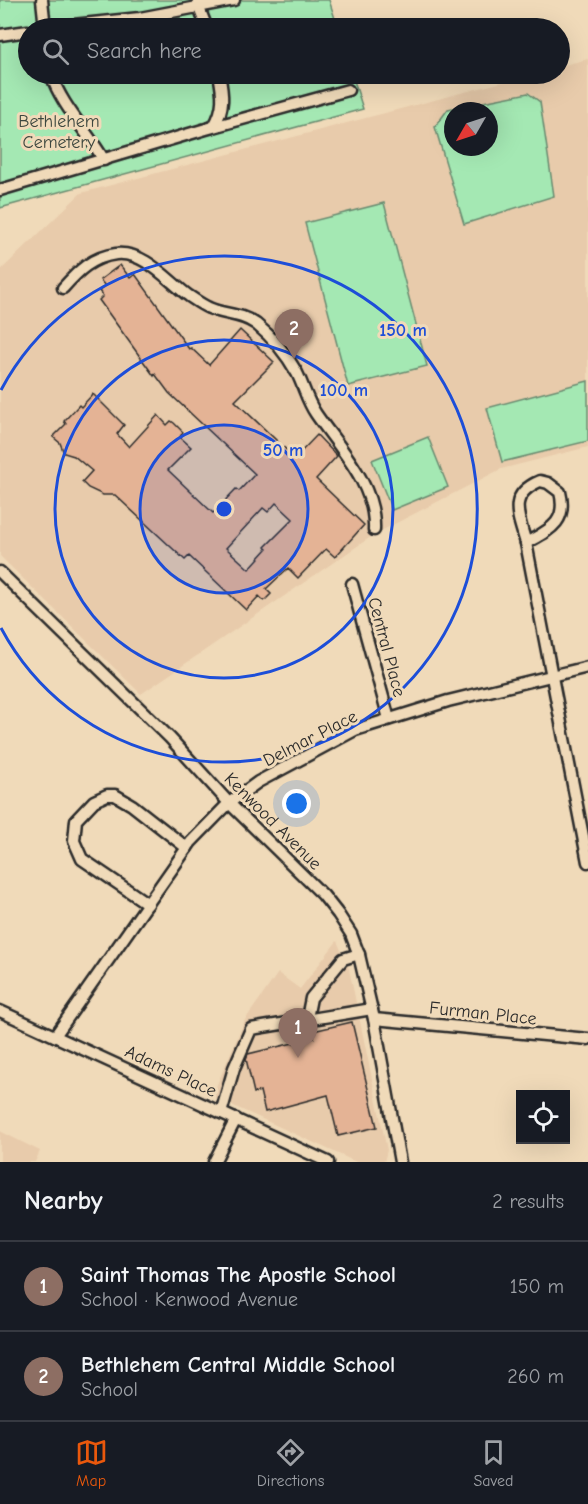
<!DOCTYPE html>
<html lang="en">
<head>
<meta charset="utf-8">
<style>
  body { margin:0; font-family:"Comic Neue",sans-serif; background:#242831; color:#f1f3f6 }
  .controls { position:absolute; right:18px; bottom:18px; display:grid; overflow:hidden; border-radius:0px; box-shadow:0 6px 24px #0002 }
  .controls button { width:54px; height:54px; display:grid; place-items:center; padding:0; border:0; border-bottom:2px solid #363941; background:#171b24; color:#f1f3f6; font:30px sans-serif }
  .compass { position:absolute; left:444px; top:102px; width:54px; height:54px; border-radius:50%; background:#171b24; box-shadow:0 6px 24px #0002; rotate:231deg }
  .you { position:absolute; left:297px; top:804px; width:21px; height:21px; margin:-15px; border:4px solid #fff; border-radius:50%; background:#1a73e8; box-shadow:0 0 0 9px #1a73e833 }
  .badge { display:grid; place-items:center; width:39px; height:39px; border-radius:50%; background:#ea580c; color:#fff; font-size:20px; font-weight:700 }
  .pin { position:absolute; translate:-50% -50px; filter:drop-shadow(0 2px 3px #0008) }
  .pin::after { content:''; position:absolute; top:32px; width:21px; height:18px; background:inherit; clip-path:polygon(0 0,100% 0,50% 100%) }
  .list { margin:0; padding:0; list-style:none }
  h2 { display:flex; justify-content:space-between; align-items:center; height:78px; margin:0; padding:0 24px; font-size:26px }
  h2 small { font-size:20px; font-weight:400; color:#9ea1a6 }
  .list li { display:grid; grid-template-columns:39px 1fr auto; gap:18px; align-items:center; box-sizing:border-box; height:90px; padding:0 24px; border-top:2px solid #363941 }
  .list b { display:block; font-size:22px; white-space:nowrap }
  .list p { margin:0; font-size:20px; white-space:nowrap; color:#9ea1a6 }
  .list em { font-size:20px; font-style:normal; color:#9ea1a6 }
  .icon { flex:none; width:33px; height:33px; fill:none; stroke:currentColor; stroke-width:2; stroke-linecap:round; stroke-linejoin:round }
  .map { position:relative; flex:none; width:588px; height:1162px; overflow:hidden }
  .search { position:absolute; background:#171b24; box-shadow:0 6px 24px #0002; left:18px; right:18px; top:18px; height:66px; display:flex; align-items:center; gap:15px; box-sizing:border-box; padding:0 21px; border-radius:33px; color:#9ea1a6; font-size:22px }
  .sheet { height:258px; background:#171b24 }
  nav { display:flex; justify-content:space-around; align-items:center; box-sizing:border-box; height:84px; border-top:2px solid #363941; background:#171b24; font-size:16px; color:#9ea1a6 }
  nav a { display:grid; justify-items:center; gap:3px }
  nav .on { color:#ea580c }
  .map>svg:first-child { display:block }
  .built { fill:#e8cbab; fill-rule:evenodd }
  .green { fill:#a4e8b3; stroke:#688a6f; stroke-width:1.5; fill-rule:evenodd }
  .building { fill:#e4b395; stroke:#2b2b2b; stroke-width:1.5; fill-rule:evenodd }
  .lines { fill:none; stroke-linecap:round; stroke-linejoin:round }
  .minor-casing { stroke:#2b2b2b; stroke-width:15 }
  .minor { stroke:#f0dab9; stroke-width:10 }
  .ring { fill:none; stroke:#1d4ed8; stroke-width:3 }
  .labels { text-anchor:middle; stroke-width:6; stroke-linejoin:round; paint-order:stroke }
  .park-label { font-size:18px; fill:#3d473f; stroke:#f0dab9 }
  .street-label { font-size:18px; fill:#2b2b2b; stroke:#f0dab9 }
  .centre { fill:#1d4ed8; stroke:#f0dab9; stroke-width:3 }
  .ring-label { font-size:18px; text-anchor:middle; font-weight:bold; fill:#1d4ed8; stroke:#f0dab9; stroke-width:6; stroke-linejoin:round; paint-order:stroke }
</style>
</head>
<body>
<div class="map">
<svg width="588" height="1162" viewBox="0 0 588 1162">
  <rect width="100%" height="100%" fill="#f0dab9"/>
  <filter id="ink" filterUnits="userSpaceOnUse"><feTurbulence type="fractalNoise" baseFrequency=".0167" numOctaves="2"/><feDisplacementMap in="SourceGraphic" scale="12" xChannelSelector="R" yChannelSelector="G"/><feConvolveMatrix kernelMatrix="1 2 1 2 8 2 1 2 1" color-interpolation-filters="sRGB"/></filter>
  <g filter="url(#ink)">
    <!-- built -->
    <g class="built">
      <path d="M588,59V447L501,469L375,534L141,694L0,556V271L81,193L533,74H560V66ZM453,111H489V147H453Z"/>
      <path d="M337,941L349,969L387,1150L384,1162H356L212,1096L245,1020L278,973L300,989Z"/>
      <path d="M0,1131L40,1151L35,1162H0Z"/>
    </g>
    <!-- green -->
    <g class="green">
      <path d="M0,0H329L338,28H28V74H352L363,109L0,208Z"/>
      <path d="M528,93L540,102L554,196L464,224L435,127L448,109ZM453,111H489V147H453Z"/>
      <path d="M384,203L427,366L348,386L305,223Z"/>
      <path d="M588,381V441L502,462L487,408Z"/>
      <path d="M428,437L448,487L392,510L372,460Z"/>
    </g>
    <!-- building -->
    <g class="building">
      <path d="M120,265L130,278L135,274L189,349L191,348L209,365L240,330L274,362L235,401L295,458L317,435L337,456L316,479L364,525L335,557L326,549L298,578L288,568L266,589L271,594L264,601L259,596L246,610L189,556L185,560L115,495H103L88,488L82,482L92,471L74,456L64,453L60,443L53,437L66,424L64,421L79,405L81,407L93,394L124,425L117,434L129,447L158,415L167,425L171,421L174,423L183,432L180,437L191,447L168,470L213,513L236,489L239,491L255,474L169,393L155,374L154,376L99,300L103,296L99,291L105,286L100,280ZM276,503L293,519L265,547L267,549L249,569L226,548L263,508L268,512Z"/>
      <path d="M352,1022L377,1127L338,1136L328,1095L265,1112L260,1091L254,1093L246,1059L248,1054L314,1038L313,1031Z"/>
    </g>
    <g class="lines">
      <!-- minor casing -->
      <g class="minor-casing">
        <g id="minor">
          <path d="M42,0L45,28"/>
          <path d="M198,0L199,8L207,28"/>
          <path d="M44,28L140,18L234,0"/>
          <path d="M0,35L28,31"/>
          <path d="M51,74C61,105 87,131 104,160"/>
          <path d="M214,126C225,108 223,94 219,74"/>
          <path d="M0,190L206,129L348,90"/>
          <path d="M63,288C78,271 92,257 116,254C145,251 168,281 189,296C195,300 202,305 209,308C224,315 241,313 256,324C272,337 287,355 297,373C304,387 307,401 316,414C340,449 376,485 374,530"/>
          <path d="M540,481L548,483L560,492C568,523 549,530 526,543C518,515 507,495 540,481Z"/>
          <path d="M526,543L588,862"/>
          <path d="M0,572L170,738L229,803L323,895L338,914L351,934L359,955L374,1019L400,1162"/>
          <path d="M352,584L389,719"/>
          <path d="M148,904L82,859L74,841L76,820L94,801L107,795H115L132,805L187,848"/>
          <path d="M0,1011L328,1162"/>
          <path d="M307,1018L311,998L343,959L359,954"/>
          <path d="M374,1019L588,1039"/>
          <path d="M55,1036L191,842L229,803L258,782L355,730L448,701L588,667"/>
          <path d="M221,1113L234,1068L251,1029L372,1009"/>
          <path d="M214,1162L236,1119"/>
        </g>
      </g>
      <!-- minor -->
      <use href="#minor" class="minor"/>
    </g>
  </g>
  <!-- distance rings -->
  <circle cx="224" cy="509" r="84" fill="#1d4ed8" fill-opacity=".12"/>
  <g class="ring">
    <circle cx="224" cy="509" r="84"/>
    <circle cx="224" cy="509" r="169"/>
    <path d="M1 390A253 253 0 1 1 1 628"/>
  </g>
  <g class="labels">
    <!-- park labels -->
    <g class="park-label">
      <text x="59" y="127">Bethlehem<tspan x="59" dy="21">Cemetery</tspan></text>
    </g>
    <!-- street labels -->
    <g class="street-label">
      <text transform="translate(387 647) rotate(75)" y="6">Central Place</text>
      <text transform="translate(310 738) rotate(-27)" y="6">Delmar Place</text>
      <text transform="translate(273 821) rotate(45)" y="6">Kenwood Avenue</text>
      <text transform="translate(483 1013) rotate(6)" y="6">Furman Place</text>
      <text transform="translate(171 1071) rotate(25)" y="6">Adams Place</text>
    </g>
  </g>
  <circle cx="224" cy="509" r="9" class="centre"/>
  <g class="ring-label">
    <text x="403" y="336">150 m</text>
    <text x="344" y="396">100 m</text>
    <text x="283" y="456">50 m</text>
  </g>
</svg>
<div class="controls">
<button><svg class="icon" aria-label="locate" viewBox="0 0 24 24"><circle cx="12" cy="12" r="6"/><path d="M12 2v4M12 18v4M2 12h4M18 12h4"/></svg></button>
</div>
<svg class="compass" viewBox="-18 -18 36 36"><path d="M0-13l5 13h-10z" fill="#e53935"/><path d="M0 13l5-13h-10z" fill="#9ea1a6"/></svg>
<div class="you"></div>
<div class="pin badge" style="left:298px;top:1058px;background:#8d6e63">1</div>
<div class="pin badge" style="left:294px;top:359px;background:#8d6e63">2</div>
<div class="search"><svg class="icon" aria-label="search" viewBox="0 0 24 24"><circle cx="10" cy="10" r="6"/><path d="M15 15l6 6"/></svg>Search here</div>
</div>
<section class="sheet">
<h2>Nearby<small>2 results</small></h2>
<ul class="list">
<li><span class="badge" style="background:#8d6e63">1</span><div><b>Saint Thomas The Apostle School</b><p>School · Kenwood Avenue</p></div><em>150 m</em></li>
<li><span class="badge" style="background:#8d6e63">2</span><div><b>Bethlehem Central Middle School</b><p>School</p></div><em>260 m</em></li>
</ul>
</section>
<nav>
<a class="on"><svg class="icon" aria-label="map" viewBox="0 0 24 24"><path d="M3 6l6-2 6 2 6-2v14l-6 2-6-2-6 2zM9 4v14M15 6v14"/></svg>Map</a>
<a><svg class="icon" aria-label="directions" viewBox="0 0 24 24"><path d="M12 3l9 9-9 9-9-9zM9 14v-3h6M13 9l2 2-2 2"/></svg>Directions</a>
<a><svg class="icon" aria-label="saved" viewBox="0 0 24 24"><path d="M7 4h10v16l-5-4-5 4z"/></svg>Saved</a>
</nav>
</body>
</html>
